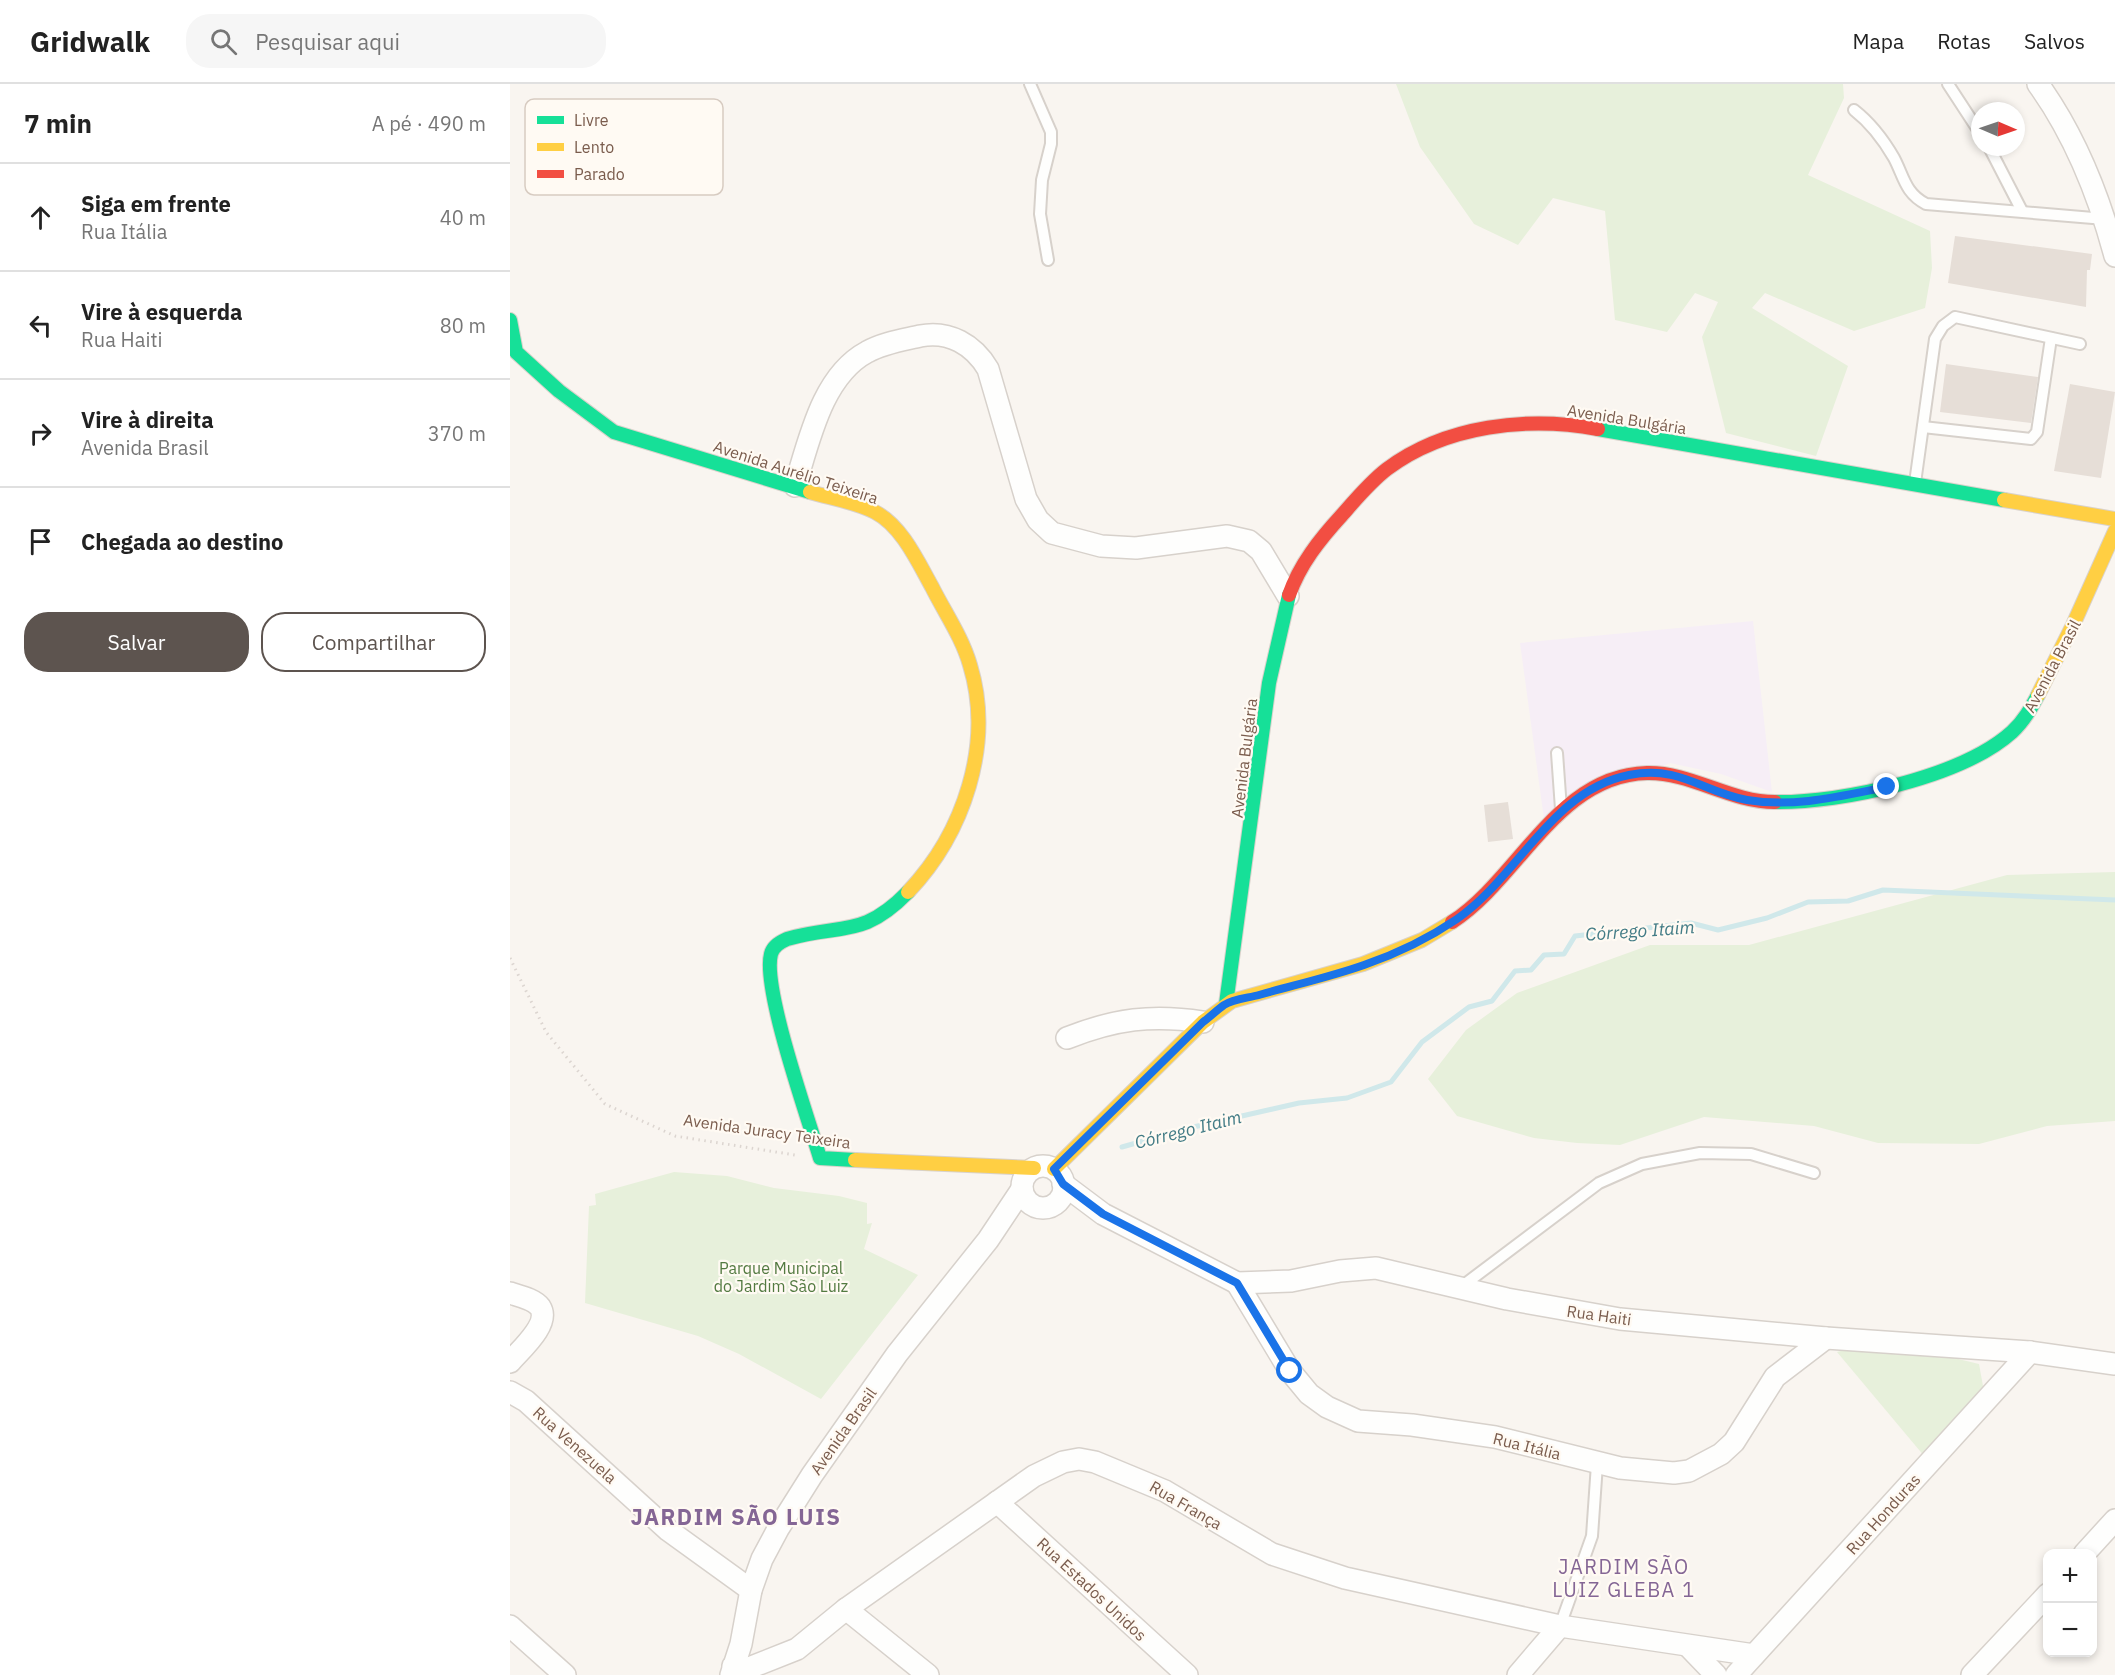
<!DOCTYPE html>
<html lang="pt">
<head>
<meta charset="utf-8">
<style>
  body { margin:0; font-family:"IBM Plex Sans",sans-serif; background:#f6f6f6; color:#222 }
  .controls { position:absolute; right:18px; bottom:18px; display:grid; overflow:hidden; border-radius:12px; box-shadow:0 3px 9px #0003 }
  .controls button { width:54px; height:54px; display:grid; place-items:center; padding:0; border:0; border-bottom:2px solid #e0e0e0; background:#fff; color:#222; font:30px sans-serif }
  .compass { position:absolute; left:1461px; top:18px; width:54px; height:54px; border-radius:50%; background:#fff; box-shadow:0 3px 9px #0003; rotate:92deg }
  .stop { position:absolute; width:18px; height:18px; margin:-14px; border:4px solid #1a73e8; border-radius:50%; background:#fff }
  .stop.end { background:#1a73e8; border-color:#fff; box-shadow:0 2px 6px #0008 }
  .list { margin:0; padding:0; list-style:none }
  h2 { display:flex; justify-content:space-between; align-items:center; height:78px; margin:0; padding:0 24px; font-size:26px }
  h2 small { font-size:20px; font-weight:400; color:#767676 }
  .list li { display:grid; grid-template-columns:39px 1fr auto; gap:18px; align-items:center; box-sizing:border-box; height:108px; padding:0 24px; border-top:2px solid #e0e0e0 }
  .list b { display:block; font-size:22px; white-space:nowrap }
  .list p { margin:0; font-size:20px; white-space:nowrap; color:#767676 }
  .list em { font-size:20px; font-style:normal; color:#767676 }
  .actions { display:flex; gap:12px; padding:18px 24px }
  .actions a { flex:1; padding:14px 0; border:2px solid #5d544f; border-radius:24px; text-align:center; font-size:21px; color:#5d544f }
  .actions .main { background:#5d544f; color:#fff }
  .icon { flex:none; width:33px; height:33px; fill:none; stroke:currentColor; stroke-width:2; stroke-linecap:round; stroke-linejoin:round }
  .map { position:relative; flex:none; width:1605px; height:1591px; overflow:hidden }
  header { display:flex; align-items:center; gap:36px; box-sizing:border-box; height:84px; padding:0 30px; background:#fff; border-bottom:2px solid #e0e0e0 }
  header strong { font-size:28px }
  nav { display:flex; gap:33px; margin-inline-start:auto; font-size:21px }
  .search { width:420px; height:54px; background:#f6f6f6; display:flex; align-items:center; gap:15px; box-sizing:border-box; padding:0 21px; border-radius:24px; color:#767676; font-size:22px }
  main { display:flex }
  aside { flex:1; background:#fff }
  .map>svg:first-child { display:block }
  .education { fill:#f6eef6 }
  .green { fill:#e7f0db }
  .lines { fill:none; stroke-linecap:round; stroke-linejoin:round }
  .stream { stroke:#d0e8ea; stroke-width:5 }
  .building { fill:#e6ded7 }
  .lane-casing { stroke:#d7d1cb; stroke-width:14 }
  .street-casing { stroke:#d7d1cb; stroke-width:24 }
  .fast-casing { stroke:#d9d2cb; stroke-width:16 }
  .slow-casing { stroke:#d9d2cb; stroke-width:16 }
  .jam-casing { stroke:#d9d2cb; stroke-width:16 }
  .path { stroke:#dcd5d0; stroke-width:3; stroke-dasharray:1.5 4.5; stroke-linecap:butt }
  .lane { stroke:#fefefd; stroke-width:10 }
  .street { stroke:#fefefd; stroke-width:21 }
  .fast { stroke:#16e098; stroke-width:14 }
  .slow { stroke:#ffcf43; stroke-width:14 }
  .jam { stroke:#f24e42; stroke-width:14 }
  .route { stroke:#1a73e8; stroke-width:8 }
  .labels { text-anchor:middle; stroke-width:4.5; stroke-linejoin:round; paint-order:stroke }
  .street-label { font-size:16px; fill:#7a5c4d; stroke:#fffaf3 }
  .park-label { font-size:16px; fill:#537a41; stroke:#fffaf3 }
  .water-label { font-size:18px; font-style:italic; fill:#437c86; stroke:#fffaf3 }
  .quarter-label { font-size:20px; letter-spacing:1.5px; fill:#846695; stroke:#fffaf3 }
  .district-label { font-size:22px; font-weight:bold; letter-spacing:1.5px; fill:#846695; stroke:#fffaf3 }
  .key { fill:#fffaf3; stroke:#d7cbc1; stroke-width:1.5 }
  .key-label { font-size:16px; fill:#7a5c4d }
</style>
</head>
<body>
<header>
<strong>Gridwalk</strong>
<div class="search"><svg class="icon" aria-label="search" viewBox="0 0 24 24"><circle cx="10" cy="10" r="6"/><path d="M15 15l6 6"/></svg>Pesquisar aqui</div>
<nav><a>Mapa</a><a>Rotas</a><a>Salvos</a></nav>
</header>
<main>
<aside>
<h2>7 min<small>A pé · 490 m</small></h2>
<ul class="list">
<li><svg class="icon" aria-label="ahead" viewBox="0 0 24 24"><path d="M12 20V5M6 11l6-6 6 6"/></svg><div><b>Siga em frente</b><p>Rua Itália</p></div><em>40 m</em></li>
<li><svg class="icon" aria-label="left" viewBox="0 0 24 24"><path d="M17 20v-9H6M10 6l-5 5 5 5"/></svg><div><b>Vire à esquerda</b><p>Rua Haiti</p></div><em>80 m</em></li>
<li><svg class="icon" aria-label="right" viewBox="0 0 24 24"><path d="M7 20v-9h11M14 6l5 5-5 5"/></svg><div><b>Vire à direita</b><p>Avenida Brasil</p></div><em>370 m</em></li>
<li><svg class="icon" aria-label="arrive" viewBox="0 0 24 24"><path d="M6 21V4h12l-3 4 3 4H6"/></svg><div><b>Chegada ao destino</b></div></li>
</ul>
<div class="actions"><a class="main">Salvar</a><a>Compartilhar</a></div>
</aside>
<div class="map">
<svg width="1605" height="1591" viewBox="0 0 1605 1591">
  <rect width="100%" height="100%" fill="#f9f5f0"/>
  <!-- education -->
  <path class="education" d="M1243,537L1262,708L1211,690L1160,679L1034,735L1010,559Z"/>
  <!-- green -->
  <g class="green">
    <path d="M886,0H1333L1334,14L1298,91L1420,147L1422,184L1415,224L1344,247L1255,209L1242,224L1338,282L1306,372L1216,349L1192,253L1208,218L1185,209L1157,248L1105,236L1095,127L1043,114L1008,161L964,140L910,63Z"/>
    <path d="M1605,788V1037L1537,1042L1469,1060L1368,1059L1304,1042L1194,1033L1110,1061L1067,1059L1024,1054L947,1032L918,995L956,946L1007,909L1140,861H1239L1497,791Z"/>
    <path d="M164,1088L217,1092L264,1104L329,1112L357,1119V1140L362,1139L354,1165L408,1191L311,1315L229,1270L188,1252L75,1219L79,1122L86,1121L85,1110Z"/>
    <path d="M1353,1261L1419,1268L1469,1280L1475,1313L1415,1373L1327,1268Z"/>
  </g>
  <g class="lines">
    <!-- stream -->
    <path class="stream" d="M612,1063L679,1044L789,1019L837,1014L881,998L912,958L959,923L982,917L1005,887L1021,886L1034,871L1054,870L1065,852L1181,839L1208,846L1257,834L1298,818L1338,817L1373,806L1605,816"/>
  </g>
  <!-- building -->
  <g class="building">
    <path d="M1445,152L1582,170L1580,186H1577L1576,223L1438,199Z"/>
    <path d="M1436,280L1528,293L1521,339L1430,328Z"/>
    <path d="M1560,300L1605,308L1591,394L1544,387Z"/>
    <path d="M998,718L1003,755L978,758L974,721Z"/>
  </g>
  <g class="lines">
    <!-- lane casing -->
    <g class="lane-casing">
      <g id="lane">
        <path d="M520,0L541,48V60L532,96L530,130L538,176"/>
        <path d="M1438,0L1470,49"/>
        <path d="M1344,26C1362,40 1373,55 1384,74C1394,93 1395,109 1416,120L1595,135"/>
        <path d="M1479,63L1512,127"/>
        <path d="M1413,343L1521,355L1527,348L1541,254"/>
        <path d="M1405,399L1425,255L1433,242L1445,233L1570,260"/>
        <path d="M1047,669L1051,725"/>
        <path d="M951,1203L1089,1099L1132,1080L1190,1069L1241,1070L1304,1089"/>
        <path d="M1050,1542L1082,1452L1087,1380"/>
      </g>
    </g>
    <!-- street casing -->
    <g class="street-casing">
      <g id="street">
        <path d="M1528,0C1564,50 1589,112 1605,172"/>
        <path d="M285,402C299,357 312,292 357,268C373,259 393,256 410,252C439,246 464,261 478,285L516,415L528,436L542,449L591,462L626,464L717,452L739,457L751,467L778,512"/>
        <path d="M557,954C605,935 642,930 693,938"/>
        <circle cx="533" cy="1103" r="21"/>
        <path d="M553,1100L593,1130L727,1199L781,1197L830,1187L866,1184L997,1215L1110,1235L1316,1254L1520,1268L1605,1280"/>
        <path d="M727,1199L780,1287L799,1310L817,1323L848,1337L902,1341L985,1353L1110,1384L1164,1389L1179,1387L1211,1370L1224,1358L1265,1293L1316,1254"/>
        <path d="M0,1209C9,1212 24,1215 30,1223C41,1240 10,1266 0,1278"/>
        <path d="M0,1308L16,1317L158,1446L241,1506"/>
        <path d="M487,1418L677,1591"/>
        <path d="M1574,1470L1605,1436"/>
        <path d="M336,1525L418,1591"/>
        <path d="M0,1542L55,1591"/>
        <path d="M1179,1563L1206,1591"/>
        <path d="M223,1582L239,1584L287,1565L336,1525L524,1392L553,1378L569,1375L585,1378L655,1407L762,1470L835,1494L1050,1542L1244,1571"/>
        <path d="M221,1591L231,1560L241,1506L252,1475L268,1445L302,1391L387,1270L478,1156L512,1105"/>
        <path d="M1008,1591L1050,1542"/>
        <path d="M1226,1591L1520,1268"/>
        <path d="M1462,1591L1538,1510"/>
      </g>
    </g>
    <!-- fast casing -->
    <g class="fast-casing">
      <g id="fast">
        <path d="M0,236L6,268L49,307L104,348L300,408"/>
        <path d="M1088,345L1494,416"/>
        <path d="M1265,718C1332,719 1452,693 1502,648C1514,637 1521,624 1528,611"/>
        <path d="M716,920L759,599L779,511"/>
        <path d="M345,1076L310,1074C298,1034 252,904 261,870C263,862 270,858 277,855C332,839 352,855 398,808"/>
      </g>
    </g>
    <!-- slow casing -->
    <g class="slow-casing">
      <g id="slow">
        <path d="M300,408C320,414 346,418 365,428C392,442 408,478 422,503C435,529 452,553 460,581C484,660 454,749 398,808"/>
        <path d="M1494,416L1605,435"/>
        <path d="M1528,611L1563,541L1605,447"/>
        <path d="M345,1076L524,1084"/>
        <path d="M544,1085L693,938L722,917L853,880L912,856L942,838"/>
      </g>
    </g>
    <!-- jam casing -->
    <g class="jam-casing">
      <g id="jam">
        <path d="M779,511C790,480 810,455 832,431C846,415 860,398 877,385C936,341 1018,332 1088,345"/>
        <path d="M942,838C1009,795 1047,691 1137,689C1181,688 1220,718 1265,718"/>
      </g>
    </g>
    <!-- path -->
    <path class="path" d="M0,874L36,948L95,1020L165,1052L285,1071"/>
    <!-- lane -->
    <use href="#lane" class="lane"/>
    <!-- street -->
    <use href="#street" class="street"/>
    <!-- fast -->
    <use href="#fast" class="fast"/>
    <!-- slow -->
    <use href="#slow" class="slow"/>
    <!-- jam -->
    <use href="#jam" class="jam"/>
  </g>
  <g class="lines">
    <!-- route -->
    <path class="route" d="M780,1287L727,1199L593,1130L553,1100L544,1085L693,938C700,933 707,926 714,921C723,915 738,914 749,911C784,901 820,893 854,881C886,870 919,854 947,835C1008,793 1042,706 1119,691C1171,681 1192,708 1237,716C1284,724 1331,712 1377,703"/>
  </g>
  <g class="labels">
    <!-- street labels -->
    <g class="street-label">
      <text transform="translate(1117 335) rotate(9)" y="6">Avenida Bulgária</text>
      <text transform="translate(286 388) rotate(18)" y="6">Avenida Aurélio Teixeira</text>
      <text transform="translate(1542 582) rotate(-62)" y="6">Avenida Brasil</text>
      <text transform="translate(734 674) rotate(-83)" y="6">Avenida Bulgária</text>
      <text transform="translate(257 1047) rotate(8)" y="6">Avenida Juracy Teixeira</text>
      <text transform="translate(1089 1231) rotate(8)" y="6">Rua Haiti</text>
      <text transform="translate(333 1347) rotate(-55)" y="6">Avenida Brasil</text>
      <text transform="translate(65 1361) rotate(42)" y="6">Rua Venezuela</text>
      <text transform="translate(1017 1362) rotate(14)" y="6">Rua Itália</text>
      <text transform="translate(676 1421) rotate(30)" y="6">Rua França</text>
      <text transform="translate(1373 1430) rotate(-48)" y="6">Rua Honduras</text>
      <text transform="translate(582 1505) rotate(43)" y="6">Rua Estados Unidos</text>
    </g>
    <!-- park labels -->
    <g class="park-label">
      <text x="271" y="1190">Parque Municipal<tspan x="271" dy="18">do Jardim São Luiz</tspan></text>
    </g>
    <!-- water labels -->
    <g class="water-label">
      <text transform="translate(1130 847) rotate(-4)" y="6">Córrego Itaim</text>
      <text transform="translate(678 1046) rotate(-14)" y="6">Córrego Itaim</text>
    </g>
    <!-- quarter labels -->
    <g class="quarter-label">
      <text x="1114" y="1490">JARDIM SÃO<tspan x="1114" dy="23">LUIZ GLEBA 1</tspan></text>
    </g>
    <!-- district labels -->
    <g class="district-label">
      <text x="226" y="1441">JARDIM SÃO LUIS</text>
    </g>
  </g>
  <!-- legend -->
  <rect x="15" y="15" width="198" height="96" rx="9" class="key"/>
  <rect x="27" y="32" width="27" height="8" fill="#16e098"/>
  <rect x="27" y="59" width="27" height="8" fill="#ffcf43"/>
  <rect x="27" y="86" width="27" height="8" fill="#f24e42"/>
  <g class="key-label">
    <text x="64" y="42">Livre</text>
    <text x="64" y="69">Lento</text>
    <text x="64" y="96">Parado</text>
  </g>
</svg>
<div class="controls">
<button>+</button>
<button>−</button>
</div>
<svg class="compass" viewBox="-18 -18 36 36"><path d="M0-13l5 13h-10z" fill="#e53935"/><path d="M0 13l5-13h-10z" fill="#767676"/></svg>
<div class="stop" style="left:780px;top:1287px"></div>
<div class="stop end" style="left:1377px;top:703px"></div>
</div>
</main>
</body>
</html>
